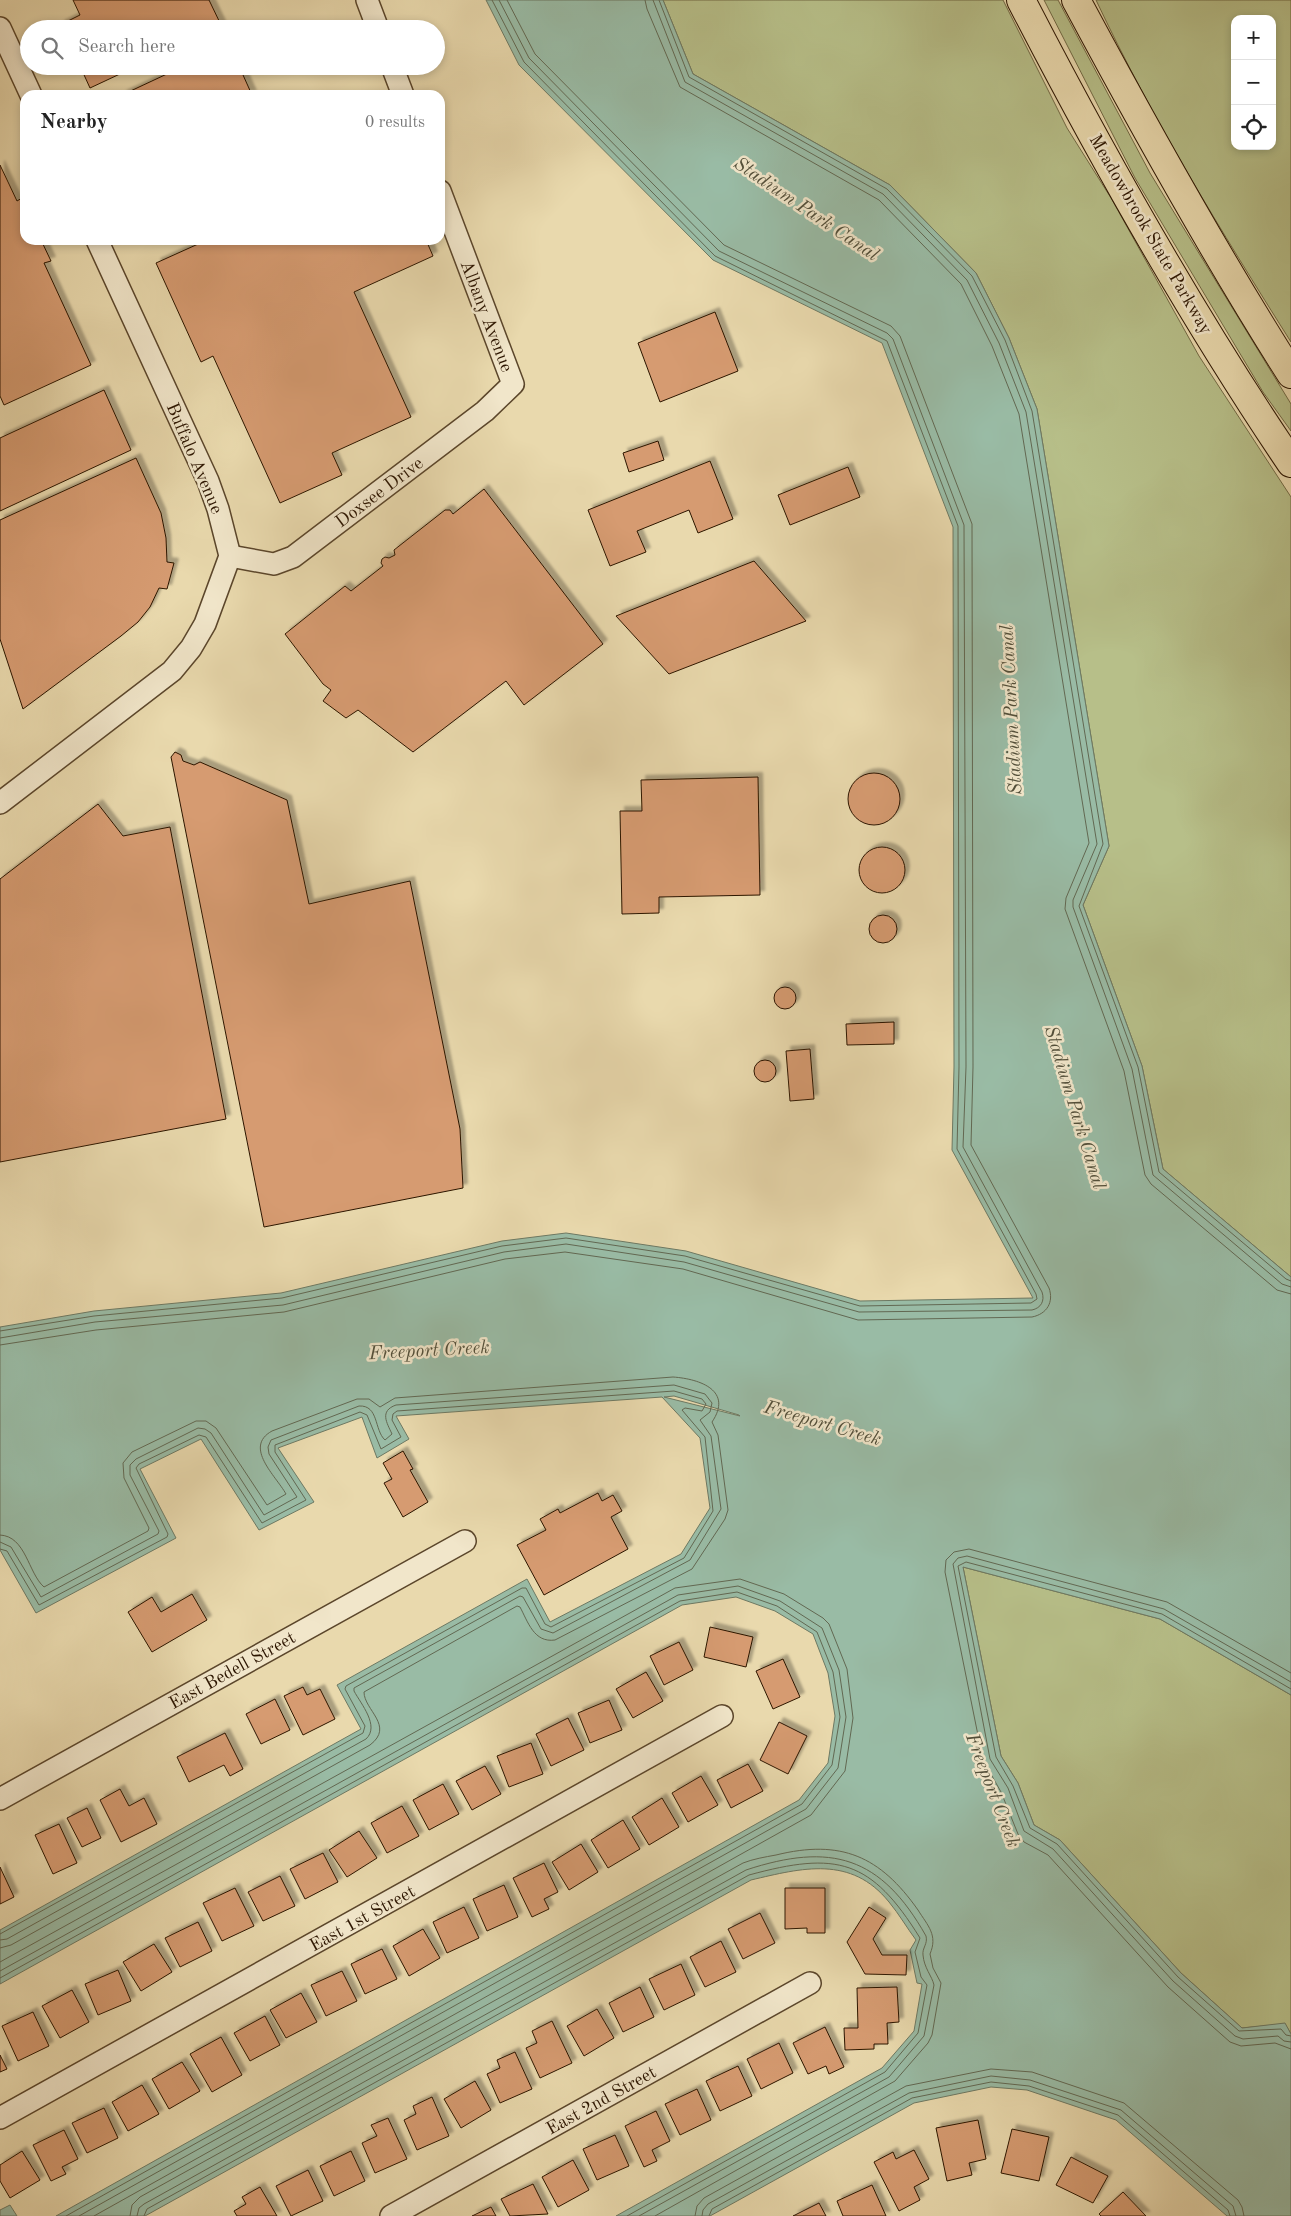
<!DOCTYPE html>
<html lang="en">
<head>
<meta charset="utf-8">
<style>
  body { margin:0; font-family:"Old Standard TT",serif; background:#f6f6f6; color:#222 }
  .controls { position:absolute; right:15px; top:15px; display:grid; overflow:hidden; border-radius:10px; box-shadow:0 2px 8px #0003 }
  .controls button { width:45px; height:45px; display:grid; place-items:center; padding:0; border:0; border-bottom:1px solid #e0e0e0; background:#fff; color:#222; font:25px sans-serif }
  .list { margin:0; padding:0; list-style:none }
  h2 { display:flex; justify-content:space-between; align-items:center; height:65px; margin:0; padding:0 20px; font-size:21px }
  h2 small { font-size:16px; font-weight:400; color:#767676 }
  .icon { flex:none; width:28px; height:28px; fill:none; stroke:currentColor; stroke-width:2; stroke-linecap:round; stroke-linejoin:round }
  .map { position:relative; flex:none; width:1291px; height:2216px; overflow:hidden }
  .search { position:absolute; background:#fff; box-shadow:0 2px 8px #0003; left:20px; top:20px; width:425px; height:55px; display:flex; align-items:center; gap:12px; box-sizing:border-box; padding:0 18px; border-radius:28px; color:#767676; font-size:19px }
  .panel { position:absolute; background:#fff; box-shadow:0 2px 8px #0003; left:20px; top:90px; width:425px; height:155px; border-radius:15px }
  .map>svg:first-child { display:block }
  .green { fill:#b7bf89; stroke:#726a44; fill-rule:evenodd }
  .water { fill:#99bba5; stroke:#6d7963; fill-rule:evenodd }
  .lines { fill:none; stroke-linecap:round; stroke-linejoin:round }
  .shore { stroke:#626852; stroke-width:1 }
  .building { fill:#d69b71; stroke:#2c1500; filter:url(#shadow) }
  .minor-casing { stroke:#5b462b; stroke-width:24 }
  .highway-casing { stroke:#2c1500; stroke-width:30 }
  .minor { stroke:#f1e6ca; stroke-width:21 }
  .highway { stroke:#e9d9ad; stroke-width:28 }
  .labels { text-anchor:middle; stroke-width:5; stroke-linejoin:round; paint-order:stroke }
  .street-label { font-size:18px; fill:#2c1500; stroke:#f1e6ca }
  .water-label { font-size:19px; font-style:italic; fill:#524f3a; stroke:#f1e6ca }
</style>
</head>
<body>
<div class="map">
<svg width="1291" height="2216" viewBox="0 0 1291 2216">
  <defs>
    <filter id="shadow"><feDropShadow dx="4.5" dy="-4.5" stdDeviation="1" flood-color="#0004"/></filter>
  </defs>
  <rect width="100%" height="100%" fill="#e9d9ad"/>
  <filter id="stains"><feTurbulence type="fractalNoise" baseFrequency=".004" numOctaves="4"/><feColorMatrix values="0 0 0 0 .2 0 0 0 0 .09 0 0 0 0 .02 0 0 0 .5 -.17"/></filter>
  <radialGradient id="worn" r=".72"><stop offset=".6" stop-color="#630" stop-opacity="0"/><stop offset="1" stop-color="#630" stop-opacity=".3"/></radialGradient>
  <!-- green -->
  <g class="green">
    <path d="M663,0H1003L1067,128L1111,198L1199,356L1291,497V1277L1163,1169L1142,1066L1083,905L1109,846L1037,409L1009,338L976,273L890,185L693,74Z"/>
    <path d="M1044,0H1058L1150,173L1291,404V431L1263,392L1135,178Z"/>
    <path d="M1096,0H1291V342C1221,231 1152,119 1096,0ZM1235,19H1272V146H1235Z"/>
    <path d="M963,1567L1160,1619L1291,1695V2034L1285,2024L1242,2028L1181,1973L1060,1840L1034,1825L1018,1783L1001,1756Z"/>
  </g>
  <!-- water -->
  <g class="water">
    <path d="M486,0H663L693,74L890,185L976,273L1009,338L1037,409L1109,846L1083,905L1142,1066L1163,1169L1291,1277V1695L1160,1619L963,1567L1001,1756L1018,1783L1034,1825L1060,1840L1181,1973L1242,2028L1285,2023L1291,2034V2216H1227L1116,2120L1027,2090L991,2087L914,2103L710,2216H616L882,2068L914,2031L922,1984L917,1983L910,1950L916,1940C907,1928 899,1914 889,1902C851,1855 802,1868 751,1880L145,2216H56L799,1800L828,1763L835,1716L828,1673L813,1634L775,1611L736,1597L682,1605L0,1984V1930L361,1729L337,1685L527,1579L550,1622L681,1554L710,1508L700,1438L662,1397L396,1416L409,1439L377,1458L362,1417L278,1448L314,1502L259,1530L201,1439L140,1469L176,1538L36,1613L0,1550V1327L94,1311L281,1293L502,1241L566,1233L686,1251L860,1301L1033,1298L952,1150L954,1067L953,527L882,343L713,260L519,65ZM674,1396L739,1415L740,1416L664,1397Z"/>
    <path d="M10,2205L17,2216H0V2210Z"/>
  </g>
  <g class="lines">
    <!-- shore -->
    <g class="shore">
      <path d="M645,0L647,9L680,87L879,200L961,284L992,346L1019,414L1089,843L1066,898L1065,909L1124,1071L1145,1175L1151,1184L1277,1290L1291,1294"/>
      <path d="M653,0L685,82L883,194L967,280L999,343L1026,412L1097,844L1073,900V907L1132,1069L1153,1175L1282,1284L1291,1287"/>
      <path d="M659,0L689,77L887,189L972,276L1005,340L1032,411L1103,844L1079,906L1138,1067L1159,1172L1286,1279L1291,1281"/>
      <path d="M0,1331L94,1316L282,1298L502,1246L566,1238L685,1256L860,1306L1031,1303L1037,1299L1036,1294L957,1149L959,1067L958,526L887,341L715,256L524,62L492,0"/>
      <path d="M0,1338L95,1322L283,1305L504,1252L566,1244L684,1262L859,1312L1032,1310C1041,1308 1045,1301 1042,1292L963,1147L966,1067L964,525L893,339L887,333L719,251L529,58L499,0"/>
      <path d="M0,1345L96,1330L284,1312L505,1259L565,1252L683,1269L858,1320L1032,1317C1047,1314 1054,1302 1049,1288L971,1145L973,1067L972,524L900,336L891,326L724,245L535,54L507,0"/>
      <path d="M0,1535C26,1536 28,1573 44,1587L148,1531L149,1528L124,1478L123,1463L132,1452L196,1421H206L216,1428L267,1505L286,1494C276,1476 243,1447 272,1431L357,1399H369L380,1407L395,1398L673,1377C701,1379 733,1391 712,1422L718,1435L728,1510L725,1519L692,1569L555,1640C534,1643 528,1622 520,1607L517,1606L364,1692C364,1710 395,1726 370,1745L11,1945L0,1948"/>
      <path d="M0,1542L11,1547L41,1597L158,1534L159,1531L130,1475V1465L136,1459L198,1428L205,1429L211,1433L264,1515L297,1497L269,1454L268,1447L271,1440L359,1406C379,1405 374,1430 385,1440L392,1434C387,1423 379,1411 396,1405L674,1385L705,1394L712,1403L710,1412L700,1420L711,1436L721,1509L690,1560L553,1633L541,1629L523,1597L520,1596L354,1688V1691C361,1704 380,1726 366,1739L7,1939L0,1940"/>
      <path d="M0,1549L7,1551L39,1605L167,1537L168,1534L136,1468L139,1464L199,1435L206,1437L262,1523L306,1500L275,1452V1445L360,1412L367,1415L381,1449L401,1437L392,1420L393,1414L397,1411L674,1391L702,1399L706,1404L702,1411L685,1408L682,1410L705,1437L713,1511L684,1558L551,1627L545,1624L526,1588H522L346,1686L345,1689L365,1726L363,1733L0,1934"/>
      <path d="M1291,1673L1167,1602L969,1549L954,1552L946,1560L945,1572L983,1760L1001,1792L1018,1834L1024,1842L1048,1855L1168,1987L1230,2042L1241,2046L1275,2043L1291,2049"/>
      <path d="M1291,1682L1164,1609L967,1556L958,1558L953,1564L990,1759L1008,1788L1024,1831L1053,1849L1173,1981L1235,2036L1243,2039L1278,2036L1284,2041L1291,2042"/>
      <path d="M1291,1689L1162,1614L966,1562L958,1566L996,1757L1013,1786L1030,1828L1057,1844L1178,1977L1239,2031L1281,2029L1286,2035L1291,2036"/>
      <path d="M0,1962L675,1588L740,1579L784,1594L823,1618L829,1624L847,1669L853,1718L845,1771L811,1815L94,2216"/>
      <path d="M0,1971L678,1595L738,1586L780,1601L822,1628L839,1670L846,1717L838,1768L806,1809L79,2216"/>
      <path d="M0,1978L680,1601L737,1592L777,1606L817,1632L833,1672L840,1717L832,1765L802,1804L66,2216"/>
      <path d="M130,2216L132,2205L140,2197L743,1863C753,1859 765,1857 776,1855C841,1839 880,1856 918,1910C928,1926 938,1935 930,1954L933,1968L941,1983L932,2035L928,2043L895,2081L655,2216"/>
      <path d="M137,2216L139,2208L144,2204L746,1870C831,1842 881,1856 926,1936C928,1944 922,1948 923,1955C924,1968 932,1976 934,1985L924,2036L889,2077L639,2216"/>
      <path d="M144,2216L147,2209L749,1875C837,1851 871,1859 920,1938L915,1952L921,1977L927,1985L918,2033L885,2072L627,2216"/>
      <path d="M695,2216L697,2206L704,2198L906,2086L991,2069L1032,2072L1124,2103L1238,2200L1242,2207L1244,2216"/>
      <path d="M702,2216L703,2210L708,2204L909,2093L991,2076L1030,2080L1121,2110L1233,2206L1236,2216"/>
      <path d="M709,2216L712,2209L912,2098L991,2082L1029,2086L1118,2115L1228,2210L1230,2216"/>
    </g>
  </g>
  <!-- building -->
  <g class="building">
    <path d="M73,0H209L222,27L217,29H62L60,25L80,15Z"/>
    <path d="M80,66H137L90,88Z"/>
    <path d="M184,66H239L252,95H122Z"/>
    <path d="M0,165L17,201L22,198L25,205V240H41L51,261L44,263L91,365L4,405L0,396Z"/>
    <path d="M207,240H426L433,256L354,292L411,417L332,453L342,475L280,503L213,356L201,362L156,263Z"/>
    <path d="M715,312L738,371L660,402L638,343Z"/>
    <path d="M104,390L131,450L0,511V438Z"/>
    <path d="M658,441L664,460L629,472L623,453Z"/>
    <path d="M136,458L161,513L166,538L167,562L174,563L167,589L159,588L150,607L138,622L121,636L23,709L0,639V520Z"/>
    <path d="M710,461L733,519L698,533L689,510L637,531L646,552L610,566L588,510Z"/>
    <path d="M848,467L860,497L790,525L778,495Z"/>
    <path d="M484,489L603,644L524,705L506,681L413,752L358,710L346,718L323,701L331,690L323,684L285,634L345,586L351,591L383,566L381,563L382,559L385,557L389,558L395,555L394,550L445,510H450L453,514Z"/>
    <path d="M754,561L806,621L669,674L616,616Z"/>
    <path d="M175,752L181,755L183,761L194,765L200,762L287,800L309,904L410,881L460,1129L463,1188L264,1227L171,757Z"/>
    <circle cx="874" cy="799" r="26"/>
    <path d="M758,777L760,895L659,897V913L622,914L620,811H642L641,780Z"/>
    <path d="M98,804L123,836L170,827L226,1119L0,1162V879Z"/>
    <circle cx="882" cy="870" r="23"/>
    <circle cx="883" cy="929" r="14"/>
    <circle cx="785" cy="998" r="11"/>
    <path d="M894,1022V1044L847,1045L846,1024Z"/>
    <path d="M810,1049L814,1099L790,1101L786,1051Z"/>
    <circle cx="765" cy="1071" r="11"/>
    <path d="M403,1451L413,1469L410,1470L428,1502L403,1517L384,1483L392,1479L383,1463Z"/>
    <path d="M598,1493L602,1501L613,1495L622,1511L611,1517L628,1549L544,1595L517,1545L546,1530L540,1519L558,1509L560,1513Z"/>
    <path d="M192,1594L207,1620L152,1652L128,1612L152,1597L161,1612Z"/>
    <path d="M710,1627L753,1637L746,1667L704,1657Z"/>
    <path d="M679,1642L693,1670L664,1685L650,1656Z"/>
    <path d="M783,1659L800,1697L773,1709L756,1671Z"/>
    <path d="M646,1672L663,1701L633,1718L616,1689Z"/>
    <path d="M303,1687L307,1695L320,1689L335,1719L303,1735L284,1696Z"/>
    <path d="M275,1699L290,1730L261,1744L246,1714Z"/>
    <path d="M609,1700L622,1730L590,1743L578,1713Z"/>
    <path d="M568,1718L584,1750L551,1766L536,1734Z"/>
    <path d="M779,1722L807,1736L788,1774L760,1760Z"/>
    <path d="M225,1733L243,1769L230,1776L224,1765L189,1782L177,1757Z"/>
    <path d="M531,1743L543,1774L509,1787L497,1756Z"/>
    <path d="M748,1764L763,1791L731,1808L717,1780Z"/>
    <path d="M485,1766L501,1794L472,1810L456,1781Z"/>
    <path d="M701,1776L718,1805L688,1822L672,1793Z"/>
    <path d="M443,1784L459,1814L429,1830L413,1800Z"/>
    <path d="M120,1789L129,1806L144,1798L157,1824L121,1842L100,1800Z"/>
    <path d="M662,1798L679,1827L649,1845L632,1817Z"/>
    <path d="M402,1806L419,1836L387,1853L371,1823Z"/>
    <path d="M87,1808L101,1838L82,1847L67,1818Z"/>
    <path d="M623,1820L640,1849L608,1868L591,1840Z"/>
    <path d="M59,1824L77,1863L53,1874L35,1835Z"/>
    <path d="M359,1831L377,1858L347,1877L329,1850Z"/>
    <path d="M581,1844L598,1872L569,1890L552,1862Z"/>
    <path d="M323,1853L338,1882L305,1899L290,1869Z"/>
    <path d="M544,1863L558,1892L544,1899L549,1909L532,1917L513,1878Z"/>
    <path d="M0,1867L14,1897L0,1904Z"/>
    <path d="M280,1876L295,1906L263,1921L248,1892Z"/>
    <path d="M504,1885L518,1917L487,1931L473,1899Z"/>
    <path d="M235,1888L254,1926L222,1941L203,1903Z"/>
    <path d="M785,1888H825V1933H807V1928L785,1929Z"/>
    <path d="M464,1907L479,1938L447,1953L433,1922Z"/>
    <path d="M869,1907L886,1918L873,1939L882,1955H907L906,1975L865,1974L847,1942Z"/>
    <path d="M760,1913L775,1943L743,1959L728,1929Z"/>
    <path d="M198,1922L212,1951L180,1967L165,1938Z"/>
    <path d="M423,1929L440,1958L409,1976L393,1946Z"/>
    <path d="M721,1941L736,1972L705,1987L690,1957Z"/>
    <path d="M154,1944L172,1972L141,1991L123,1962Z"/>
    <path d="M382,1949L397,1979L365,1994L351,1964Z"/>
    <path d="M681,1964L695,1995L664,2010L649,1979Z"/>
    <path d="M118,1970L131,2001L98,2015L85,1984Z"/>
    <path d="M342,1971L357,2001L326,2016L311,1985Z"/>
    <path d="M640,1987L654,2017L623,2032L609,2003Z"/>
    <path d="M897,1987L899,2022L887,2023L888,2044H874V2049L845,2050L844,2028H858L857,1988Z"/>
    <path d="M72,1990L89,2022L60,2038L42,2006Z"/>
    <path d="M301,1993L317,2022L286,2038L270,2010Z"/>
    <path d="M597,2009L614,2038L584,2056L567,2026Z"/>
    <path d="M33,2012L49,2046L18,2061L2,2026Z"/>
    <path d="M265,2016L280,2045L250,2061L234,2033Z"/>
    <path d="M552,2021L572,2063L540,2078L526,2048L537,2043L532,2031Z"/>
    <path d="M825,2027L844,2067L829,2074L826,2066L808,2074L793,2043Z"/>
    <path d="M221,2037L242,2075L212,2092L190,2054Z"/>
    <path d="M779,2043L793,2073L761,2089L747,2059Z"/>
    <path d="M515,2052L532,2089L500,2103L487,2074L500,2068L497,2060Z"/>
    <path d="M0,2055L7,2069L0,2072Z"/>
    <path d="M182,2062L200,2091L169,2109L152,2079Z"/>
    <path d="M738,2066L752,2096L720,2111L706,2081Z"/>
    <path d="M475,2081L491,2110L461,2128L444,2099Z"/>
    <path d="M142,2085L159,2114L128,2131L112,2102Z"/>
    <path d="M697,2089L711,2120L680,2135L665,2104Z"/>
    <path d="M432,2097L449,2136L417,2150L404,2120L416,2114L413,2106Z"/>
    <path d="M104,2108L118,2138L87,2153L72,2123Z"/>
    <path d="M656,2111L670,2141L652,2150L657,2161L644,2167L625,2126Z"/>
    <path d="M388,2118L407,2159L375,2173L362,2143L377,2136L371,2125Z"/>
    <path d="M978,2120L986,2159L969,2163L972,2175L947,2181L936,2128Z"/>
    <path d="M1012,2129L1049,2137L1039,2181L1001,2173Z"/>
    <path d="M64,2130L78,2159L62,2167L66,2174L51,2181L33,2145Z"/>
    <path d="M615,2135L629,2166L597,2180L583,2149Z"/>
    <path d="M914,2150L929,2179L914,2187L920,2200L899,2211L874,2162L893,2152L896,2159Z"/>
    <path d="M22,2151L40,2180L10,2198L0,2181V2165Z"/>
    <path d="M351,2151L365,2181L334,2196L320,2166Z"/>
    <path d="M1071,2157L1108,2176L1093,2203L1056,2185Z"/>
    <path d="M573,2160L589,2190L558,2207L542,2177Z"/>
    <path d="M308,2170L323,2201L291,2216L276,2186Z"/>
    <path d="M533,2184L548,2214L510,2216L501,2199Z"/>
    <path d="M872,2185L886,2216H843L837,2201Z"/>
    <path d="M260,2187L277,2216H237L234,2211L246,2204L242,2197Z"/>
    <path d="M1123,2192L1146,2216H1101L1099,2214Z"/>
    <path d="M819,2203L826,2216H793Z"/>
    <path d="M491,2207L496,2216H472Z"/>
  </g>
  <g class="lines">
    <!-- minor casing -->
    <g class="minor-casing">
      <g id="minor">
        <path d="M367,0L378,29"/>
        <path d="M0,28L31,95"/>
        <path d="M392,66L403,95"/>
        <path d="M230,556L274,564L293,557L485,411L513,384L440,191"/>
        <path d="M0,803L172,671L191,648L205,624L230,556L218,509L208,481L97,240"/>
        <path d="M0,1799L465,1541"/>
        <path d="M0,2118L722,1716"/>
        <path d="M391,2216L810,1983"/>
      </g>
    </g>
    <!-- highway casing -->
    <g class="highway-casing">
      <g id="highway">
        <path d="M1021,0C1103,159 1191,315 1291,463"/>
        <path d="M1076,0C1144,127 1214,253 1291,374"/>
      </g>
    </g>
    <!-- minor -->
    <use href="#minor" class="minor"/>
    <!-- highway -->
    <use href="#highway" class="highway"/>
  </g>
  <g class="labels">
    <!-- street labels -->
    <g class="street-label">
      <text transform="translate(1151 234) rotate(60)" y="6">Meadowbrook State Parkway</text>
      <text transform="translate(487 316) rotate(69)" y="6">Albany Avenue</text>
      <text transform="translate(195 458) rotate(67)" y="6">Buffalo Avenue</text>
      <text transform="translate(379 492) rotate(-37)" y="6">Doxsee Drive</text>
      <text transform="translate(232 1670) rotate(-29)" y="6">East Bedell Street</text>
      <text transform="translate(362 1918) rotate(-29)" y="6">East 1st Street</text>
      <text transform="translate(601 2100) rotate(-29)" y="6">East 2nd Street</text>
    </g>
    <!-- water labels -->
    <g class="water-label">
      <text transform="translate(807 208) rotate(34)" y="7">Stadium Park Canal</text>
      <text transform="translate(1010 710) rotate(-93)" y="7">Stadium Park Canal</text>
      <text transform="translate(1076 1107) rotate(73)" y="7">Stadium Park Canal</text>
      <text transform="translate(429 1349) rotate(-3)" y="7">Freeport Creek</text>
      <text transform="translate(823 1422) rotate(16)" y="7">Freeport Creek</text>
      <text transform="translate(994 1790) rotate(69)" y="7">Freeport Creek</text>
    </g>
  </g>
  <rect width="100%" height="100%" filter="url(#stains)"/>
  <rect width="100%" height="100%" fill="url(#worn)"/>
</svg>
<div class="controls">
<button>+</button>
<button>−</button>
<button><svg class="icon" aria-label="locate" viewBox="0 0 24 24"><circle cx="12" cy="12" r="6"/><path d="M12 2v4M12 18v4M2 12h4M18 12h4"/></svg></button>
</div>
<div class="search"><svg class="icon" aria-label="search" viewBox="0 0 24 24"><circle cx="10" cy="10" r="6"/><path d="M15 15l6 6"/></svg>Search here</div>
<section class="panel">
<h2>Nearby<small>0 results</small></h2>
<ul class="list">
</ul>
</section>
</div>
</body>
</html>
